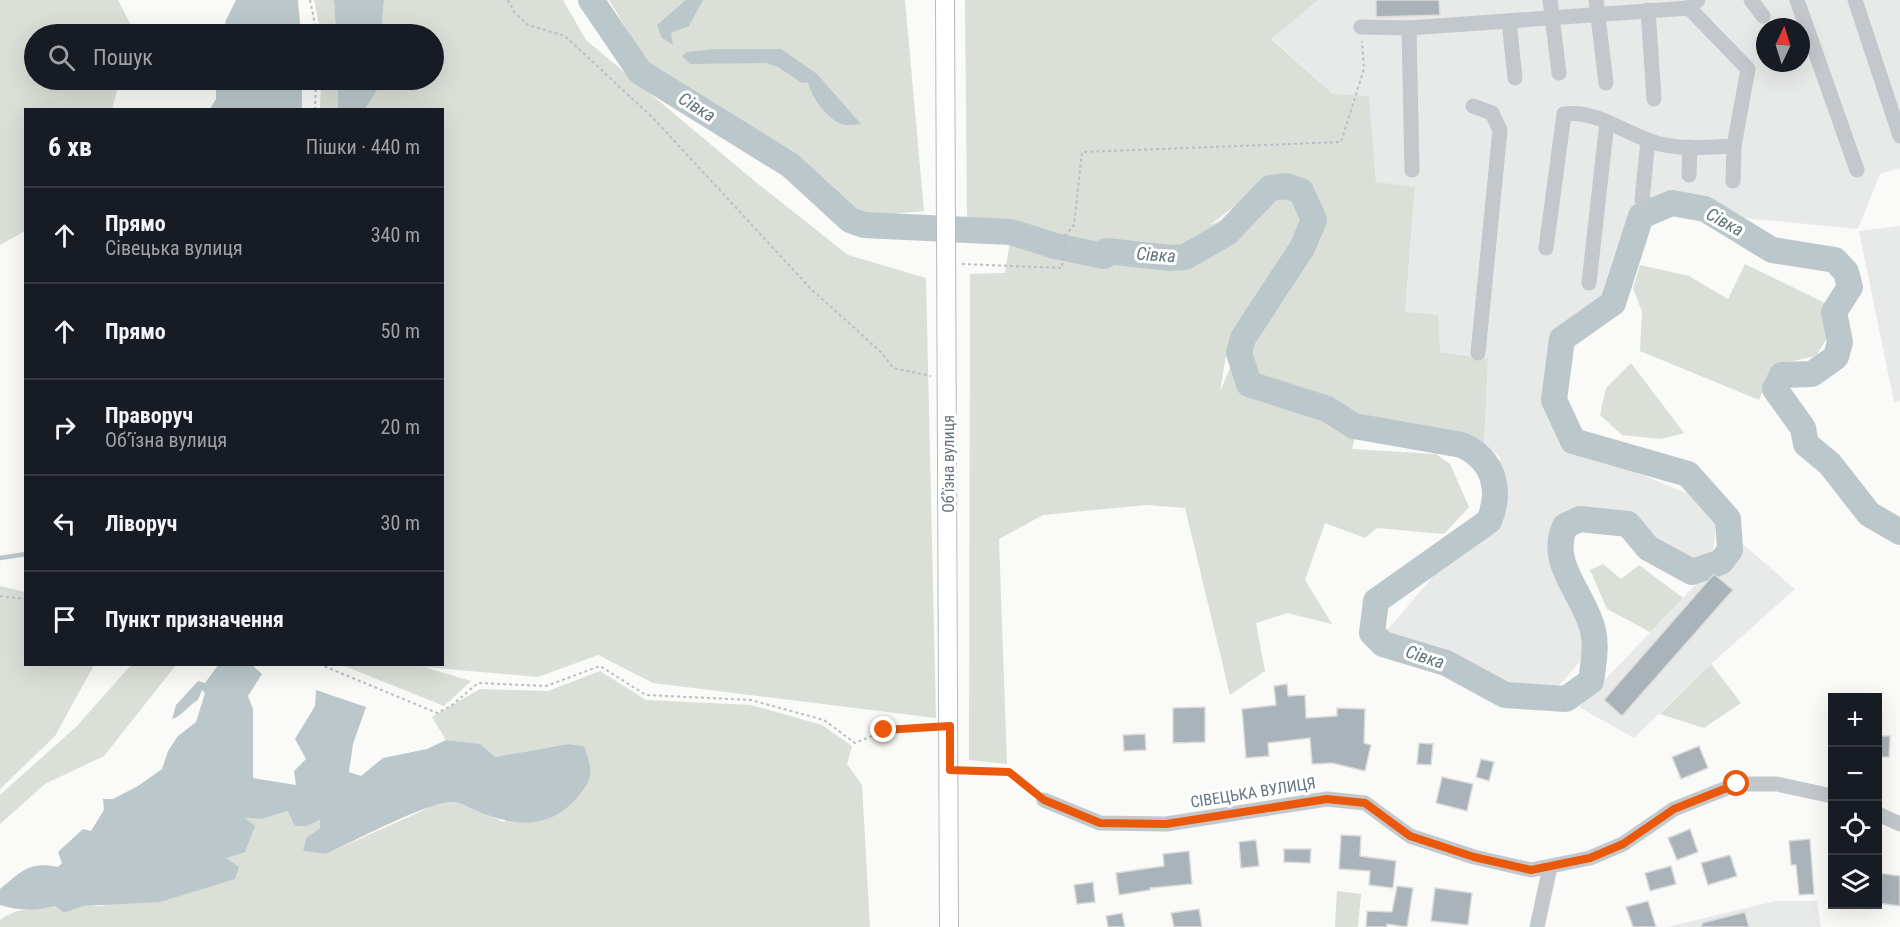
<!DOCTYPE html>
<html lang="uk">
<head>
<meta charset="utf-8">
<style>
  body { margin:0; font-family:"Roboto Condensed",sans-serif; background:#20242c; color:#f1f3f6 }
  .controls { position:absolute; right:18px; bottom:18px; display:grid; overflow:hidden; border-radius:0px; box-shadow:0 6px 24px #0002 }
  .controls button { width:54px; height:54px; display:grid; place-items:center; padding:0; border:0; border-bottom:2px solid #363941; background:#171b24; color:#f1f3f6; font:30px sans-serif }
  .compass { position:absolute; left:1756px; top:18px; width:54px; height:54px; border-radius:50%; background:#171b24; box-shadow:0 6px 24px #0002; rotate:4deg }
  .stop { position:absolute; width:18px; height:18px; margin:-14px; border:4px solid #ea580c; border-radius:50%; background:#fff }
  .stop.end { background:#ea580c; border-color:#fff; box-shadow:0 2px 6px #0008 }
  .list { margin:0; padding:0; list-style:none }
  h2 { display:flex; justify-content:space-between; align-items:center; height:78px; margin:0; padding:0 24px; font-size:26px }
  h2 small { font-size:20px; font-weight:400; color:#9ea1a6 }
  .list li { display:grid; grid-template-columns:39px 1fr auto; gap:18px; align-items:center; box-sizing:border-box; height:96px; padding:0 24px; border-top:2px solid #363941 }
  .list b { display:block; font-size:22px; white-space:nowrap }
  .list p { margin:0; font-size:20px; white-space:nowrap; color:#9ea1a6 }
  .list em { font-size:20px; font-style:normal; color:#9ea1a6 }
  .icon { flex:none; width:33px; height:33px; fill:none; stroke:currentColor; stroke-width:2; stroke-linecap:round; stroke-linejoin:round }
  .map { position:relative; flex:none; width:1900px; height:927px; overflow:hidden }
  .search { position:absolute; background:#171b24; box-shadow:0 6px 24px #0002; left:24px; top:24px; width:420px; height:66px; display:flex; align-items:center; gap:15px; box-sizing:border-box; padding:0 21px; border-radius:33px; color:#9ea1a6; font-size:22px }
  .panel { position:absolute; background:#171b24; box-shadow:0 6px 24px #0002; left:24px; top:108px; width:420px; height:558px; border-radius:0px }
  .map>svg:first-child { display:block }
  .built { fill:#e8e9e9; fill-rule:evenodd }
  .green { fill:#dadfd7 }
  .water { fill:#bbc7cb }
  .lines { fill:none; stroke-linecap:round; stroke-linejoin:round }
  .stream { stroke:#bbc7cb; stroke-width:4.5 }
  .river { stroke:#bbc7cb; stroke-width:26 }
  .building { fill:#aab3b9; stroke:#dcdcda; stroke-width:1.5 }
  .major-casing { stroke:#b5babe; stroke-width:20 }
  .path { stroke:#bbbfc2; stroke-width:2; stroke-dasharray:3 3; stroke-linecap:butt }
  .minor { stroke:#c3c8cc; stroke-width:15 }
  .major { stroke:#fff; stroke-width:18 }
  .route { stroke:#ea580c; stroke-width:8 }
  .labels { text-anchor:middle; stroke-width:6; stroke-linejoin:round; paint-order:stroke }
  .street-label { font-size:16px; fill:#657683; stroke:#fff }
  .water-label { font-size:18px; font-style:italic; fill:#60757c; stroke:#fff }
</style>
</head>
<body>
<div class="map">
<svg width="1900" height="927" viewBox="0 0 1900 927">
  <rect width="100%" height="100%" fill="#fafaf8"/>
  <!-- built -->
  <g class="built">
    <path d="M1318,0H1900V168L1880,174L1858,229L1744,218L1700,200L1656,202L1636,219L1609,300L1567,326L1560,334L1549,399L1556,425L1568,445L1689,494L1717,519L1713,551L1693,560L1609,514H1583L1560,525L1555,546L1559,573L1585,625L1592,648L1553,692L1509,688L1450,657L1385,633L1452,554L1494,523L1500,510V457L1484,445L1488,359L1440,352L1405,312L1415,188L1376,182L1369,97L1333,94L1271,38ZM1765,27H1801V63H1765Z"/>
    <path d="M1900,226V400L1894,402L1859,231Z"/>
    <path d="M1738,540L1795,589L1711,664L1634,738L1579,707Z"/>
    <path d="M1776,901H1817L1821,927H1667Z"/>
  </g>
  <!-- green -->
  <g class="green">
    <path d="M0,0H118L133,29L132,34H34V80H120L112,109L26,110L25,231L0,245Z"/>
    <path d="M314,0H334L336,34H321Z"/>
    <path d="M384,0H563L586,40L757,183L848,255L926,278L936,718L653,683L598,655L538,677L424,667L471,681L444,706L342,665L442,664V110L365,109L379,87V80H434V34H381Z"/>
    <path d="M609,0H905L924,211L869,216L857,210L797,157L650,68Z"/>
    <path d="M965,0H1318L1271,39L1333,94L1369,96L1376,182L1415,187L1405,312L1438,315L1440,352L1488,359L1484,445L1359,420L1331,405L1255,379L1249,350L1321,225L1309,186L1266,182L1210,225L1272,198H1293L1306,219L1227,349L1220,392L1231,365L1243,385L1326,416L1356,434L1352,449L1436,454L1450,464L1469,507L1444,534L1377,528L1365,538L1325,523L1305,580L1332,624L1287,613L1256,623L1265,671L1230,695L1185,508L1146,505L1043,515L999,539L1007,764L969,760L970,274L1005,273L1010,241L1075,257L1079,243L1014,225L967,220Z"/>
    <path d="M321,80H338V109L320,110Z"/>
    <path d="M1745,264L1831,306V332L1816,356L1774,365L1759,400L1640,351L1642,312L1633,288L1640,265L1689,276L1728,299Z"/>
    <path d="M1631,363L1684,433L1661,439L1622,435L1600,415L1606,388Z"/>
    <path d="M1603,564L1621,579L1639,565L1683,598L1650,632L1607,609L1590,570Z"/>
    <path d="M0,586L25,592L26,664L94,665L55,736L0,789Z"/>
    <path d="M1711,664L1741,703L1704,728L1660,714Z"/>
    <path d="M131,665H176L104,756L45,784L0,824V795L77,726Z"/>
    <path d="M600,671L646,700L751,705L822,725L852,746L847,764L862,785L870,927H0V920C21,905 32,912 55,906L64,913L83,906H102L225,858L244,818L262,819L289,811L307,826L320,820V828L306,838L303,851L326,854L433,806L456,801L504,822L584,746L568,744L495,757L479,744L446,740L432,717L480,689L548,691Z"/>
    <path d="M1337,891L1361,894L1358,927H1335Z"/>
  </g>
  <!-- water -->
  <g class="water">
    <path d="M236,0H298L301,34H224L226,20Z"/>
    <path d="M334,0H384L381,34H336Z"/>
    <path d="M686,0H703L689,26L671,33L673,45L662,38L657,25Z"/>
    <path d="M717,49H781L817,74L861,124C857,124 850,126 846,125C829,123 811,97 808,82L802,83L778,67L766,63L690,64L682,56L687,52Z"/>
    <path d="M216,80H302V109H210L216,99Z"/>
    <path d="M338,80H379V87L365,109H338Z"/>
    <path d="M219,664L252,665L262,674L248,696L253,709V778L296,785L294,771L306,759L295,739L315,706L316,690L366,707L353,744L349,772L361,776L383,758L427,749L446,740L480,744L495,757L568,744L584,746C593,771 594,778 576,799C547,831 512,826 475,810C469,808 461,802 454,802C426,802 355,841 326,854L303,851L306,838L320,828V820L307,826H295L288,811L262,819L245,818L255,826L245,852L226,858L239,867L235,879L160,902L83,906L64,913L55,906C36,911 19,911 0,905V889C22,871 29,861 58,867L62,863L58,852L83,829L91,831L104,810L103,799H113L138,786L162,769L168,751L178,736L196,722L205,693L202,690L198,700C188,705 183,716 172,719L176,705L198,681L205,683Z"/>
  </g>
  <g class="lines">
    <!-- stream -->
    <path class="stream" d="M0,558L26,554"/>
    <!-- river -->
    <path class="river" d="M591,0L640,72L790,165L850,220L864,225L1011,232L1055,246L1104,256L1107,251L1170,258L1185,257L1227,233L1270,188L1286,186L1301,191L1314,220L1302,248L1243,338L1239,353L1249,384L1327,409L1354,426L1462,445C1494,460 1502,490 1489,521L1376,601L1372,633L1383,644L1446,663L1505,695L1566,699L1591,681C1594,661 1598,640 1590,621C1579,589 1549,561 1565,526L1580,519L1628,524L1648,548L1692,572L1721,562L1730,550L1728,519L1688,474L1573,441L1554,400L1562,339L1613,303L1641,216L1672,203L1705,209L1772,250L1835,260L1846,272L1850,287L1834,312L1840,342L1836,357L1812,374L1782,375L1775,389L1803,428L1806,444L1830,464L1869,514L1900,532"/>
  </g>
  <!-- building -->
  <g class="building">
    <path d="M1376,0H1439L1440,15L1376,17Z"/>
    <path d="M1714,574L1733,590L1622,716L1604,700Z"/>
    <path d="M1287,684L1288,696L1305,695L1306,718L1337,716V708L1365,709L1364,743L1371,745L1365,771L1332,763L1312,764L1310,738L1268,743L1269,756L1246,758L1242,709L1276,705L1274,686Z"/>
    <path d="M1205,707V742L1173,743V708Z"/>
    <path d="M1145,734L1146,750L1124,751L1123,735Z"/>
    <path d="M1878,736H1890L1889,757H1878Z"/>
    <path d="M1419,743L1433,744L1431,765L1417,764Z"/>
    <path d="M1699,746L1708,768L1681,779L1672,757Z"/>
    <path d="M1481,759L1494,762L1489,781L1476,777Z"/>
    <path d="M1442,777L1473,784L1467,811L1436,803Z"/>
    <path d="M1690,829L1698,852L1677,860L1668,838Z"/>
    <path d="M1341,835L1361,836L1360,856L1396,861L1393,888L1369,885L1370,871L1339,869Z"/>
    <path d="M1810,839L1814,894L1799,895L1796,865H1791L1789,841Z"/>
    <path d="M1256,840L1259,866L1241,868L1239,842Z"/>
    <path d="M1284,849H1311L1310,863L1284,862Z"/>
    <path d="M1189,851L1192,884L1150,888V890L1119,895L1116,873L1164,866L1163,854Z"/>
    <path d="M1730,855L1737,876L1708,885L1701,863Z"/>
    <path d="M1671,866L1676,884L1650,891L1645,873Z"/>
    <path d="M1878,873L1900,876V906L1878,903Z"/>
    <path d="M1093,882L1095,902L1077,904L1074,885Z"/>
    <path d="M1397,886L1413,888L1407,927L1387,924V927H1366L1367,911L1392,912Z"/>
    <path d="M1435,888L1472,893L1468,925L1431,921Z"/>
    <path d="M1648,901L1656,927H1633L1626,907Z"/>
    <path d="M1199,909L1202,927H1174L1171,913Z"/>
    <path d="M1745,912L1749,927H1702V923Z"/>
    <path d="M1122,913L1125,927H1108L1106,916Z"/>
  </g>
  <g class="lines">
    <!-- major casing -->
    <g class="major-casing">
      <path id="major" d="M945,0L949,927"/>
    </g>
    <!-- path -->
    <g class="path">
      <path d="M310,0L317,34"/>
      <path d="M508,0L514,12L528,25L565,36L655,120L810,288L882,353L893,368L931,376"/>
      <path d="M315,110L316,80"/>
      <path d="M962,264L1062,268L1065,236L1074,225L1082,152L1341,142L1364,69L1362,41"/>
      <path d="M0,596L26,599"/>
      <path d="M319,664L437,713L451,706L478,683L546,686L600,666L646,695L751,700L824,720L855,743L884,731L932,727"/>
      <path d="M965,771L1009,772L1034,792"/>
    </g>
    <!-- minor -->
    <g class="minor">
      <path d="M1550,0L1559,73"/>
      <path d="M1596,0L1606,83"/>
      <path d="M1698,0L1689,8L1748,69L1734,146L1733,181"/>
      <path d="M1751,0L1763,16"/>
      <path d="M1797,0L1857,170"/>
      <path d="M1855,0L1900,136"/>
      <path d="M1648,10L1654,99"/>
      <path d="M1509,21L1515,78"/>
      <path d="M1361,27L1409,28"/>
      <path d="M1473,106L1492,113L1500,130L1478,353"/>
      <path d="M1412,170L1409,28L1689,8"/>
      <path d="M1689,175L1690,147"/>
      <path d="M1642,200L1648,140"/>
      <path d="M1546,248L1564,114C1598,110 1625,134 1656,143C1681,150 1709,147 1734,146"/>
      <path d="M1589,283L1607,122"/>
      <path d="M1044,800L1100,823L1166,824L1327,799L1365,803L1410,836L1474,857L1531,870L1590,858L1623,844L1674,809L1737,784H1777L1832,796"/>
      <path d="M1878,814L1900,824"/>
      <path d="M1537,927L1550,867"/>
    </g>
    <!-- major -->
    <use href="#major" class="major"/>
  </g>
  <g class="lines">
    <!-- route -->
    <path class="route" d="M884,730L950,726V770L1009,772L1044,800L1100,823L1166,824L1327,799L1365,803L1410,836L1474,857L1531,870L1590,858L1623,844L1674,809L1737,784"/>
  </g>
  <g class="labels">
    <!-- street labels -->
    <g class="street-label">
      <text transform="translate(948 464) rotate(-90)" y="6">Обʼїзна вулиця</text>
      <text transform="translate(1253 792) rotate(-9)" y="6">СІВЕЦЬКА ВУЛИЦЯ</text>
    </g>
    <!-- water labels -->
    <g class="water-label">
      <text transform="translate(697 107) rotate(32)" y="6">Сівка</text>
      <text transform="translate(1725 222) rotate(29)" y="6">Сівка</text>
      <text transform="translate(1156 255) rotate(4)" y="6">Сівка</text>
      <text transform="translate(1425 657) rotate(18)" y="6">Сівка</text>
    </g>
  </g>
</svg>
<div class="controls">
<button>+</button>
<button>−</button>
<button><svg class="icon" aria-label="locate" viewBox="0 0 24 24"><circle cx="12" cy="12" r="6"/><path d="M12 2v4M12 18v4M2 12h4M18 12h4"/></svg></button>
<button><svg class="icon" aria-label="layers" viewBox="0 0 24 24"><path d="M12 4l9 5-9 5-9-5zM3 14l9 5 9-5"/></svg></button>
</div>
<svg class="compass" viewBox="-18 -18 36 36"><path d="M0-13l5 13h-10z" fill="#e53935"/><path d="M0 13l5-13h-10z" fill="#9ea1a6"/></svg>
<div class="stop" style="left:1737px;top:784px"></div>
<div class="stop end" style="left:884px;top:730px"></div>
<div class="search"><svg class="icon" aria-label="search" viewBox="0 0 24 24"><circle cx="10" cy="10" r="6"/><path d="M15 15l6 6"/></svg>Пошук</div>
<section class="panel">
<h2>6 хв<small>Пішки · 440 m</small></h2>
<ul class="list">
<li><svg class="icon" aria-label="ahead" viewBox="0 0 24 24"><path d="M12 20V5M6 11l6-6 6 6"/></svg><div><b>Прямо</b><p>Сівецька вулиця</p></div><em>340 m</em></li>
<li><svg class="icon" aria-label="ahead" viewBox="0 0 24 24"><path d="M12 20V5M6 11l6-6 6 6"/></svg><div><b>Прямо</b></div><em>50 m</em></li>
<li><svg class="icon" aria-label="right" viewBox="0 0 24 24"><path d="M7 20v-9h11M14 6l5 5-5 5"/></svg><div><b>Праворуч</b><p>Обʼїзна вулиця</p></div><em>20 m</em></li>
<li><svg class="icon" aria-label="left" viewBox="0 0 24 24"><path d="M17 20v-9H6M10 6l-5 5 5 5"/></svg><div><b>Ліворуч</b></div><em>30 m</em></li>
<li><svg class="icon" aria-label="arrive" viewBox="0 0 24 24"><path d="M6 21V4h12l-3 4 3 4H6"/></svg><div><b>Пункт призначення</b></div></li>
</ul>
</section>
</div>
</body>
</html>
